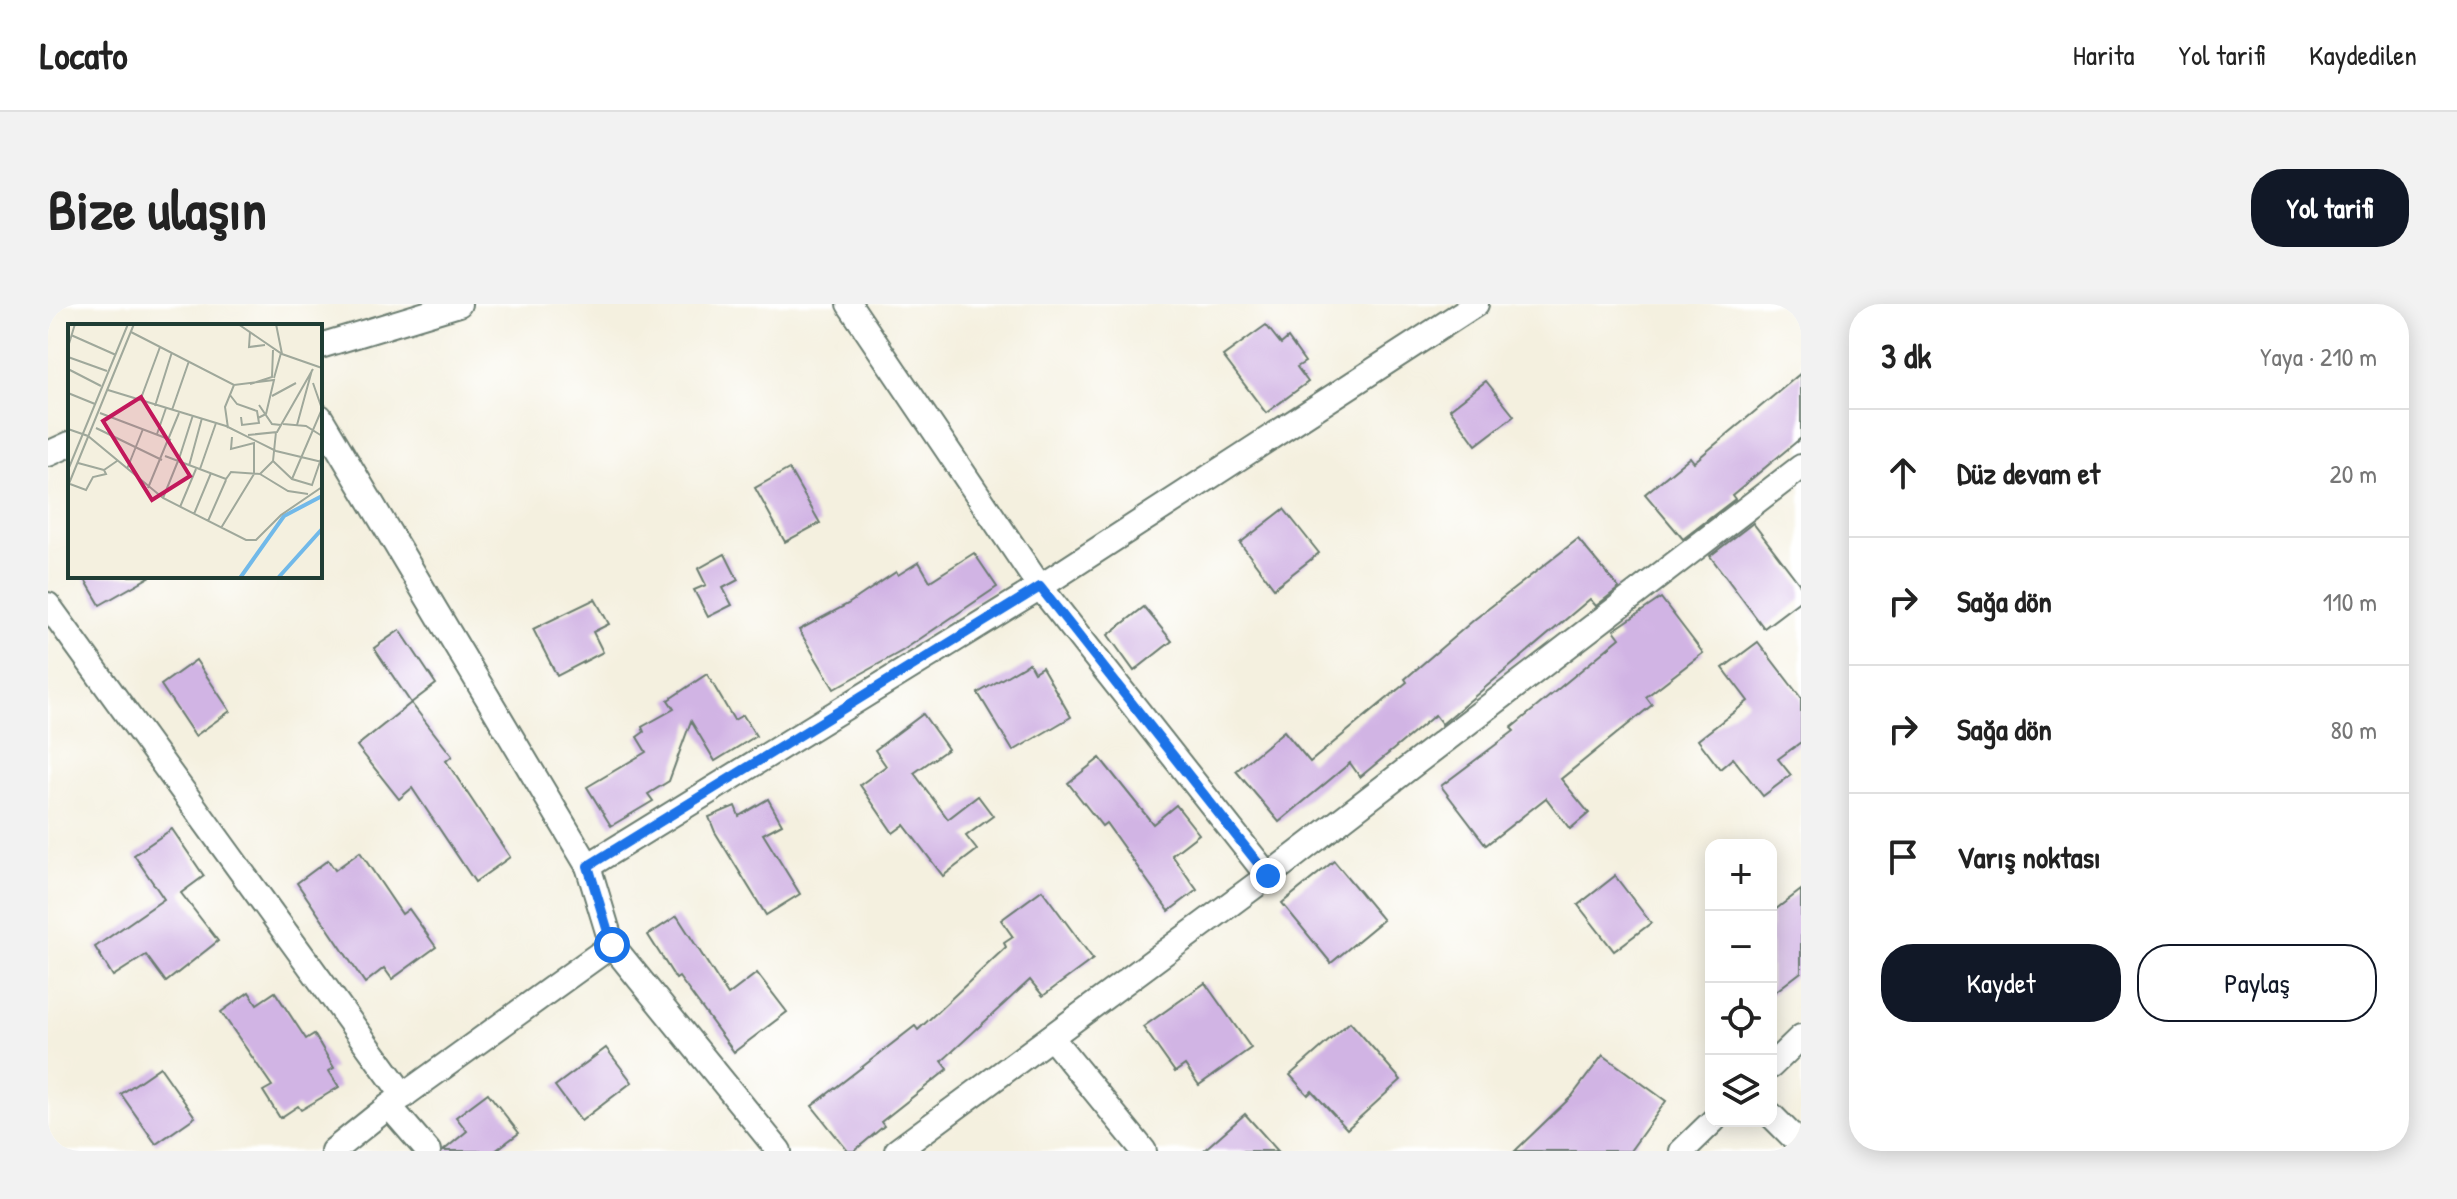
<!DOCTYPE html>
<html lang="tr">
<head>
<meta charset="utf-8">
<style>
  body { margin:0; font-family:"Patrick Hand",sans-serif; background:#f2f2f2; color:#222 }
  .controls { position:absolute; right:24px; bottom:24px; display:grid; overflow:hidden; border-radius:16px; box-shadow:0 4px 20px #0003 }
  .controls button { width:72px; height:72px; display:grid; place-items:center; padding:0; border:0; border-bottom:2px solid #e0e0e0; background:#fff; color:#222; font:40px sans-serif }
  .stop { position:absolute; width:24px; height:24px; margin:-18px; border:6px solid #1a73e8; border-radius:50%; background:#fff }
  .stop.end { background:#1a73e8; border-color:#fff; box-shadow:0 2px 8px #0008 }
  .list { margin:0; padding:0; list-style:none }
  h2 { display:flex; justify-content:space-between; align-items:center; height:104px; margin:0; padding:0 32px; font-size:34px }
  h2 small { font-size:26px; font-weight:400; color:#767676 }
  .list li { display:grid; grid-template-columns:52px 1fr auto; gap:24px; align-items:center; box-sizing:border-box; height:128px; padding:0 32px; border-top:2px solid #e0e0e0 }
  .list b { display:block; font-size:30px; white-space:nowrap }
  .list em { font-size:26px; font-style:normal; color:#767676 }
  .actions { display:flex; gap:16px; padding:24px 32px }
  .actions a { flex:1; padding:18px 0; border:2px solid #111827; border-radius:32px; text-align:center; font-size:28px; color:#111827 }
  .actions .main { background:#111827; color:#fff }
  .icon { flex:none; width:44px; height:44px; fill:none; stroke:currentColor; stroke-width:2; stroke-linecap:round; stroke-linejoin:round }
  .map { position:relative; flex:none; width:1753px; height:847px; overflow:hidden; border-radius:32px }
  header { display:flex; align-items:center; gap:48px; box-sizing:border-box; height:112px; padding:0 40px; background:#fff; border-bottom:2px solid #e0e0e0 }
  header strong { font-size:38px }
  nav { display:flex; gap:44px; margin-inline-start:auto; font-size:28px }
  .intro { display:flex; align-items:center; justify-content:space-between; box-sizing:border-box; height:192px; padding:0 48px }
  h1 { margin:0; font-size:56px }
  .button { padding:20px 36px; border-radius:32px; background:#111827; color:#fff; font-size:28px; font-weight:700 }
  main { display:flex; gap:48px; padding:0 48px }
  aside { flex:1; background:#fff; border-radius:32px; box-shadow:0 4px 20px #0003 }
  .map>svg:first-child { display:block }
  .building { fill:#d1b4e4 }
  .lines { fill:none; stroke-linecap:round; stroke-linejoin:round }
  .minor-casing { stroke:#6a7c70; stroke-width:28 }
  .minor { stroke:#fff; stroke-width:24 }
  .route { stroke:#1a73e8; stroke-width:10 }
  .inset-river { fill:none; stroke:#71b9e9; stroke-width:4 }
  .inset-road { fill:none; stroke:#9fa89b; stroke-width:2 }
  .view { fill:#c2185b; fill-opacity:0.15; stroke:#c2185b; stroke-width:4 }
  .inset-edge { fill:none; stroke:#1f3d34; stroke-width:4 }
</style>
</head>
<body>
<header>
<strong>Locato</strong>
<nav><a>Harita</a><a>Yol tarifi</a><a>Kaydedilen</a></nav>
</header>
<div class="intro"><h1>Bize ulaşın</h1><a class="button">Yol tarifi</a></div>
<main>
<div class="map">
<svg width="1753" height="847" viewBox="0 0 1753 847">
  <rect width="100%" height="100%" fill="#fff"/>
  <filter id="ink" filterUnits="userSpaceOnUse"><feTurbulence type="fractalNoise" baseFrequency=".0125" numOctaves="2"/><feDisplacementMap in="SourceGraphic" scale="16" xChannelSelector="R" yChannelSelector="G"/><feConvolveMatrix kernelMatrix="1 2 1 2 8 2 1 2 1" color-interpolation-filters="sRGB"/></filter>
  <filter id="wash" filterUnits="userSpaceOnUse"><feTurbulence type="fractalNoise" baseFrequency=".006" numOctaves="4" result="noise"/><feDisplacementMap in="SourceGraphic" scale="32" xChannelSelector="R" yChannelSelector="G"/><feGaussianBlur stdDeviation="1.8" result="paint"/><feColorMatrix in="noise" values="0 0 0 0 0 0 0 0 0 0 0 0 0 0 0 0 0 1.4 0 .05"/><feComposite in="paint" operator="in"/></filter>
  <g filter="url(#wash)">
    <rect width="100%" height="100%" fill="#f4f0df"/>
    <g id="blocks">
      <!-- building -->
      <g class="building">
        <path d="M1218,21L1233,40L1240,34L1257,58L1249,63L1260,78L1218,109L1175,52Z"/>
        <path d="M1753,69V134L1684,191L1687,195L1635,235L1597,190L1642,153L1646,158Z"/>
        <path d="M1438,77L1466,112L1428,141L1402,105Z"/>
        <path d="M741,165L772,219L737,238L707,184Z"/>
        <path d="M1236,205L1271,249L1226,284L1192,239Z"/>
        <path d="M1705,219L1753,282V296L1716,324L1662,252Z"/>
        <path d="M1530,235L1571,284L1548,302L1542,295L1394,420L1387,411L1312,473L1302,459L1231,518L1188,467L1236,427L1262,458L1359,378L1357,375L1427,315Z"/>
        <path d="M926,249L949,283L854,347L786,385L751,326L800,300L848,268L850,271L871,258L882,277Z"/>
        <path d="M677,250L690,276L675,284L684,301L660,313L646,286L658,281L650,265Z"/>
        <path d="M35,272H103L52,301Z"/>
        <path d="M1613,294L1655,349L1598,393L1604,401L1513,475L1541,509L1522,525L1498,494L1438,541L1393,482L1466,427L1463,424L1572,334L1566,326Z"/>
        <path d="M547,295L561,320L545,328L555,348L509,372L485,325Z"/>
        <path d="M1096,303L1124,337L1086,367L1060,331Z"/>
        <path d="M352,326L388,380L363,399L326,344Z"/>
        <path d="M1710,338L1753,394V438L1730,455L1743,471L1715,492L1685,454L1672,465L1650,436L1700,397L1675,364Z"/>
        <path d="M148,356L182,407L147,432L113,381Z"/>
        <path d="M981,359L986,368L994,363L1023,413L965,447L930,389Z"/>
        <path d="M659,370L686,416L695,411L708,432L667,457L643,417L621,477L600,490L605,497L563,522L539,483L598,448L589,433L596,428L594,423L626,405L620,396Z"/>
        <path d="M363,399L404,452L398,457L462,553L427,578L364,484L351,495L309,442Z"/>
        <path d="M875,410L900,445L866,469L900,515L930,492L945,512L918,532L929,546L895,572L856,521L845,529L812,481L838,462L827,446Z"/>
        <path d="M1052,454L1105,520L1128,501L1151,530L1124,551L1149,586L1121,607L1058,519L1054,522L1020,479Z"/>
        <path d="M720,495L734,520L715,530L752,590L718,611L667,528L661,513L687,502L691,512Z"/>
        <path d="M124,525L156,572L133,589L170,637L118,678L98,651L65,672L47,643L116,595L86,551Z"/>
        <path d="M312,548L354,610L361,605L388,643L344,675L336,664L317,679L249,579L280,556L287,566Z"/>
        <path d="M1286,557L1335,616L1283,659L1234,599Z"/>
        <path d="M1567,572L1603,619L1566,647L1530,601Z"/>
        <path d="M994,586L1045,655L995,692L982,676L894,757L900,765L833,818L836,822L806,847H800L764,802L867,722L870,726L958,643L956,639L965,633L953,616Z"/>
        <path d="M1753,586V668L1723,691V609Z"/>
        <path d="M629,612L680,691L709,669L739,708L686,748L631,673L628,675L600,631Z"/>
        <path d="M1157,679L1203,744L1151,781L1137,761L1127,768L1095,723Z"/>
        <path d="M201,688L209,700L227,688L258,735L266,730L286,764L281,767L291,783L253,806L250,802L232,814L215,787L224,782L173,708Z"/>
        <path d="M1302,718L1353,776L1299,825L1264,787L1260,791L1242,771Z"/>
        <path d="M558,744L584,778L533,817L507,782Z"/>
        <path d="M1555,751L1618,797L1582,847H1467L1524,792Z"/>
        <path d="M112,763L147,813L108,840L73,790Z"/>
        <path d="M440,789L471,829L447,847H395L419,827L408,813Z"/>
        <path d="M1197,810L1230,847H1155Z"/>
      </g>
    </g>
  </g>
  <g filter="url(#ink)">
    <use href="#blocks" fill-opacity="0" stroke="#6a7c70" stroke-width="2"/>
    <g class="lines">
      <!-- minor casing -->
      <g class="minor-casing">
        <g id="minor">
          <path d="M801,0L992,283L1220,572"/>
          <path d="M272,42L411,0"/>
          <path d="M272,113L540,562L564,641L731,847"/>
          <path d="M0,150L22,140"/>
          <path d="M0,301L356,792"/>
          <path d="M540,562L992,283L1428,0"/>
          <path d="M1003,733L1096,847"/>
          <path d="M1723,762L1753,733"/>
          <path d="M341,802L380,847"/>
          <path d="M1723,811L1753,841"/>
          <path d="M285,847L341,802L564,641"/>
          <path d="M849,847L1220,572L1753,163"/>
          <path d="M1634,847L1665,817"/>
        </g>
      </g>
      <!-- minor -->
      <use href="#minor" class="minor"/>
    </g>
  </g>
  <g class="lines" filter="url(#ink)">
    <!-- route -->
    <path class="route" d="M564,641L540,562L992,283L1220,572"/>
  </g>
  <!-- overview -->
  <g transform="translate(20 20)">
    <rect width="254" height="254" fill="#f4f0df"/>
    <path class="inset-river" d="M172,254L216,192L254,172M210,254L254,205"/>
    <path class="inset-road" d="M170,0L214,30L254,44M208,0L214,30M63,8L166,61L206,56L198,90L190,94M182,8L181,23L197,21M3,11L48,31M0,23L7,0M0,33L39,47M0,45L33,62M206,54L213,29M182,60L204,53L205,26M40,66L158,102L208,127L254,138M0,69L27,80M162,71L169,80L189,87L191,99L174,101L173,93M204,72L228,59M72,77L92,23M191,81L204,100L213,101M87,82L104,28M104,86L121,37M32,89L103,116M215,100L238,102L254,112M229,101L244,46M28,104L94,136M160,104L157,83L166,61M0,105L20,112L95,174L178,216H188L213,191L254,163M89,110L98,84M180,111L209,108L245,45M97,132L158,155L163,148L192,150L205,137L208,108M205,137L224,155L244,161L254,132M110,138L125,91M10,139L36,146M121,142L134,94M59,145L75,105M132,145L148,99M0,146L60,0M192,150L220,167L240,170M224,155L254,85L245,59M2,160L18,166L25,153L38,150L36,146L49,137M0,162L66,0M80,164L111,89M95,174L110,137M112,183L128,145M126,190L143,149M140,197L158,156M153,204L186,150V119L163,125L164,113"/>
    <path class="view" d="M73,73L122,152L84,176L35,97Z"/>
    <rect width="254" height="254" class="inset-edge"/>
  </g>
</svg>
<div class="controls">
<button>+</button>
<button>−</button>
<button><svg class="icon" aria-label="locate" viewBox="0 0 24 24"><circle cx="12" cy="12" r="6"/><path d="M12 2v4M12 18v4M2 12h4M18 12h4"/></svg></button>
<button><svg class="icon" aria-label="layers" viewBox="0 0 24 24"><path d="M12 4l9 5-9 5-9-5zM3 14l9 5 9-5"/></svg></button>
</div>
<div class="stop" style="left:564px;top:641px"></div>
<div class="stop end" style="left:1220px;top:572px"></div>
</div>
<aside>
<h2>3 dk<small>Yaya · 210 m</small></h2>
<ul class="list">
<li><svg class="icon" aria-label="ahead" viewBox="0 0 24 24"><path d="M12 20V5M6 11l6-6 6 6"/></svg><div><b>Düz devam et</b></div><em>20 m</em></li>
<li><svg class="icon" aria-label="right" viewBox="0 0 24 24"><path d="M7 20v-9h11M14 6l5 5-5 5"/></svg><div><b>Sağa dön</b></div><em>110 m</em></li>
<li><svg class="icon" aria-label="right" viewBox="0 0 24 24"><path d="M7 20v-9h11M14 6l5 5-5 5"/></svg><div><b>Sağa dön</b></div><em>80 m</em></li>
<li><svg class="icon" aria-label="arrive" viewBox="0 0 24 24"><path d="M6 21V4h12l-3 4 3 4H6"/></svg><div><b>Varış noktası</b></div></li>
</ul>
<div class="actions"><a class="main">Kaydet</a><a>Paylaş</a></div>
</aside>
</main>
</body>
</html>
